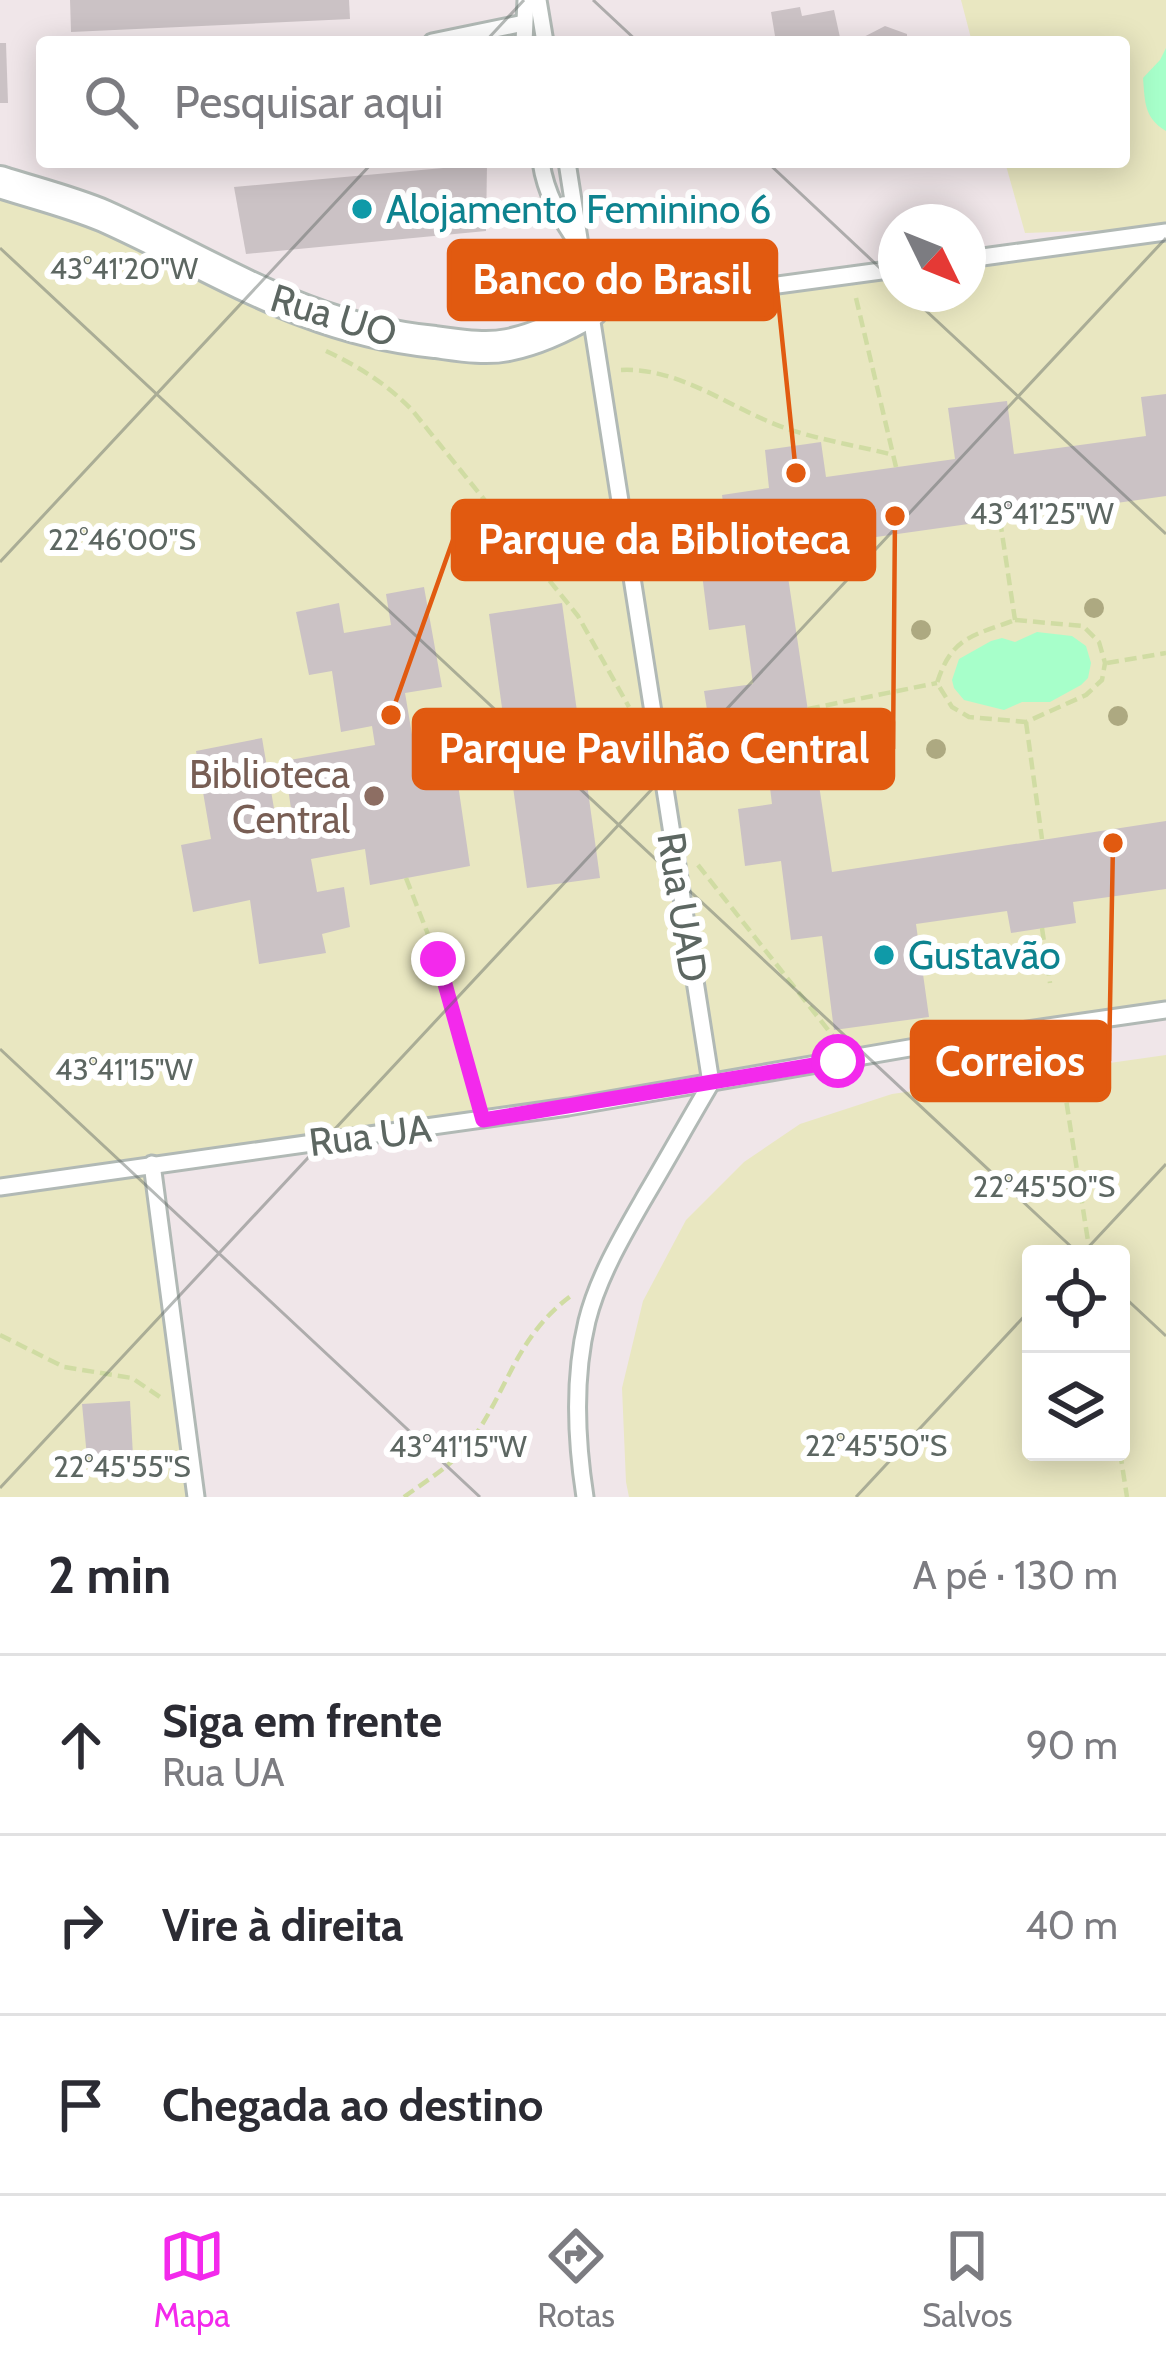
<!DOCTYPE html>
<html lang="pt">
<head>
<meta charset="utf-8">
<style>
  body { margin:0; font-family:Cabin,sans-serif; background:#f2f2f3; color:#2b2b33 }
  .controls { position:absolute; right:36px; bottom:36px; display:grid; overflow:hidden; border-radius:12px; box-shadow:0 6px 30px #0003 }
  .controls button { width:108px; height:108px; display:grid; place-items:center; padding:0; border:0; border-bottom:3px solid #e1e1e2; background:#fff; color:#2b2b33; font:60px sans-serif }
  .compass { position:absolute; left:878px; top:204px; width:108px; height:108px; border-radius:50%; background:#fff; box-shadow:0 6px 30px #0003; rotate:133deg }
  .stop { position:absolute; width:36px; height:36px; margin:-27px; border:9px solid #f329ec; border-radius:50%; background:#fff }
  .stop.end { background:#f329ec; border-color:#fff; box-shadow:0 3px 12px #0008 }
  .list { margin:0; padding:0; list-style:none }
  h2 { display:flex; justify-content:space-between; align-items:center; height:156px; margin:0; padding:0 48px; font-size:51px }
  h2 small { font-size:39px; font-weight:400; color:#7c7c81 }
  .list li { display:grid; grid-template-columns:78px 1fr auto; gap:36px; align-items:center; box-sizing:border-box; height:180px; padding:0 48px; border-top:3px solid #e1e1e2 }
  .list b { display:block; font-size:45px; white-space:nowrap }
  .list p { margin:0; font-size:39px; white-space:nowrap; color:#7c7c81 }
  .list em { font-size:39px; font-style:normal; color:#7c7c81 }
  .icon { flex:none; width:66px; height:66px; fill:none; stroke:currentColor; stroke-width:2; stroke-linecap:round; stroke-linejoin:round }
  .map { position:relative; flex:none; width:1166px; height:1497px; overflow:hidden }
  .search { position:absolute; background:#fff; box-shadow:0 6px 30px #0003; left:36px; right:36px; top:36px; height:132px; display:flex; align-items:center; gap:30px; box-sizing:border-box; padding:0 42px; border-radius:12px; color:#7c7c81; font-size:45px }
  .sheet { height:696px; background:#fff }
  nav { display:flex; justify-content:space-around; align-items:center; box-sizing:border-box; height:168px; border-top:3px solid #e1e1e2; background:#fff; font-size:33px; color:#7c7c81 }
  nav a { display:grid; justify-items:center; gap:6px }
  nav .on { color:#f329ec }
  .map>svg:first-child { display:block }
  .green { fill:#e9e7c1; fill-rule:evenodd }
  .water { fill:#a7ffca }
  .building { fill:#cbc2c5 }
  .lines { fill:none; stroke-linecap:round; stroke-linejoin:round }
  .lane-casing { stroke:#b1b9b5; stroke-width:21 }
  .street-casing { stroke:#b1b9b5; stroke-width:36 }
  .path { stroke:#d0dca3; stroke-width:4.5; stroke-dasharray:12 6; stroke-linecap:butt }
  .lane { stroke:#fff; stroke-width:15 }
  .street { stroke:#fff; stroke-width:30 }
  .tree { fill:#ada981 }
  .route { stroke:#f329ec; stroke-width:15 }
  .ticks { fill:none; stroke:#5d6762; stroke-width:3; stroke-opacity:0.45 }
  .culture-dot { fill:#0f9aa8; stroke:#fff; stroke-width:4.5 }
  .education-dot { fill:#8d6e63; stroke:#fff; stroke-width:4.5 }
  .labels { text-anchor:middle; stroke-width:12; stroke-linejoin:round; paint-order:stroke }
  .culture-label { font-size:39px; fill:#0d838f; stroke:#fff; text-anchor:start }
  .street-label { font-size:39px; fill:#5d6762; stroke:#fff }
  .education-label { font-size:39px; fill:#785e54; stroke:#fff; text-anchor:end }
  .ticks-label { font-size:30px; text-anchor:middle; fill:#5d6762; stroke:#fff; stroke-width:12; stroke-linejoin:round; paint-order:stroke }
  .leader { fill:none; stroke:#e15a10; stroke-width:4.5 }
  .callout-dot { fill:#e15a10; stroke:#fff; stroke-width:4.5 }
  .callout { fill:#e15a10; stroke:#e15a10; stroke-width:4.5 }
  .callout-label { font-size:42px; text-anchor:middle; font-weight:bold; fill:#fff }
</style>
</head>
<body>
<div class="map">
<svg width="1166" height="1497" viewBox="0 0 1166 1497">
  <rect width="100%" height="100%" fill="#f0e6e9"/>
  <!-- green -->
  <g class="green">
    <path d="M961,0H1166V228L1025,233L1005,162H1124V42H972Z"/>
    <path d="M0,188L388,336L503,347L592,310L896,269V294H968V259L1166,232V1016L153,1164L203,1497H0Z"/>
    <path d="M1166,1055V1497H629L626,1482L622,1388L643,1301L686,1220L744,1162L800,1124L892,1094ZM1031,1254H1121V1452H1031Z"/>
  </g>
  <!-- water -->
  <g class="water">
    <path d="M1166,48V131C1144,118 1145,102 1143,78L1160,60Z"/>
    <path d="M1037,632L1072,636L1086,646L1091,663L1088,678L1081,685L1050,702H1022L1004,710L964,700L954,688L952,680L959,659L991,641L1002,638L1015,642Z"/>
  </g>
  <!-- building -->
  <g class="building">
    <path d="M70,0H349L350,19L71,32Z"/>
    <path d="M800,7L802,16L834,10L841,42H776L771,12Z"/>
    <path d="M885,26L907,34V42H854Z"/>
    <path d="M0,43H6L8,103H0Z"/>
    <path d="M487,164L486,231L246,254L234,187Z"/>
    <path d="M1166,394V496L784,550L832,872L1166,821V889L1073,902L1076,923L1011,933L1007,911L916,924L929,1017L834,1030L822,936L791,940L781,861L745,866L738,809L772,804L765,747L714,754L704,691L753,684L745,625L709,630L702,574L732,569L722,495L769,488L765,450L821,442L826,477L955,459L948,408L1007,401L1014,454L1146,436L1141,397Z"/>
    <path d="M424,587L442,687L405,693L418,770L455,764L470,866L370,885L365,849L311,859L317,892L344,887L350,927L322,934L326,953L259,964L250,900L193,912L181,845L211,839L196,751L262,738L277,826L293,822L284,761L375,745L372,726L341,732L332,671L309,675L296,612L339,603L344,633L391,625L386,594Z"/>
    <path d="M562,603L600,878L527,888L489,614Z"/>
    <path d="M130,1401L133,1456L87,1457L82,1404Z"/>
  </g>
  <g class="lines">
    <!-- lane casing -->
    <g class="lane-casing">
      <g id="lane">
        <path d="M538,0L545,42"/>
        <path d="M432,42L524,23"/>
        <path d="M524,42L526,0"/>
        <path d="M541,162C546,195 560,218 579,245"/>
        <path d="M567,162L711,1083"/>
        <path d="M968,259L1166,232"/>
        <path d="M592,310L896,269"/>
        <path d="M152,1164L196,1497"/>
        <path d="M0,1187L568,1107L950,1041L1166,1010"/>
        <path d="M585,1497C576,1439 573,1379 587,1321C598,1277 623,1235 646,1195C668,1158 689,1120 711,1083"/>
      </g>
    </g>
    <!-- street casing -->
    <g class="street-casing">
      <path id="street" d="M0,182C34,193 71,202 104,216C220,268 304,329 435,342C458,345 485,350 508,345C538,339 565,326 592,310"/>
    </g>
    <!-- path -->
    <g class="path">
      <path d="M856,298L896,467"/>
      <path d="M326,351C358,366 387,384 412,410L578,616L629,707"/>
      <path d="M621,370C680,367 731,409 785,428C820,440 858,446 894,455"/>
      <path d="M1000,520L1015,620"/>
      <path d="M1015,620L1083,626L1099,642L1105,663L1102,680L1086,695L1026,722L969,717L952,707L937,683C952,636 973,636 1015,620Z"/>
      <path d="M1107,663L1166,653"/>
      <path d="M808,709L937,683"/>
      <path d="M1026,722L1042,839"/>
      <path d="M581,738L634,729"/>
      <path d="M698,865L836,1040"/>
      <path d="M406,878L438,960L477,1101"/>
      <path d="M1042,928L1050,983"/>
      <path d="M1061,1067L1090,1254"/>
      <path d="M0,1335L64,1367L132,1378L160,1397"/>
      <path d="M1120,1452L1127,1497"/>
      <path d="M404,1497C430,1478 458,1462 476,1434C510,1383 518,1335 572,1295"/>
    </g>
    <!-- lane -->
    <use href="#lane" class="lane"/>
    <!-- street -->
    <use href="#street" class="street"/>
  </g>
  <!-- trees -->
  <g class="tree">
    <circle cx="1094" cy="608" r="10"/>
    <circle cx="921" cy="630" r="10"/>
    <circle cx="1118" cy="716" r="10"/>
    <circle cx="936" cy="749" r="10"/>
  </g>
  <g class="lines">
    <!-- route -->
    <path class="route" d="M438,959L483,1120L838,1061"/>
  </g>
  <!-- ticks -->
  <path class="ticks" d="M593,0L638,42M485,42L524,0M767,162L896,283M0,248L1079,1254M908,294L1166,534M0,562L373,162M0,1049L480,1497M1082,1254L1166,1164M1121,1294L1166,1336M0,1488L1166,238M856,1497L1031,1309"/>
  <!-- markers -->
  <g class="culture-dot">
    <circle cx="362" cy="209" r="12"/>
    <circle cx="884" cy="955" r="12"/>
  </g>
  <circle class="education-dot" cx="374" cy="796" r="12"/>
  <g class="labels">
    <!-- culture labels -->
    <g class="culture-label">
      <text x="386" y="223">Alojamento Feminino 6</text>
      <text x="908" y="969">Gustavão</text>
    </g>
    <!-- street labels -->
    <g class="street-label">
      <text transform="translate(334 315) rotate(17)" y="14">Rua UO</text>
      <text transform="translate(683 907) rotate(81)" y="14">Rua UAD</text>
      <text transform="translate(370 1135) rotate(-7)" y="14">Rua UA</text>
    </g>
    <!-- education labels -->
    <g class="education-label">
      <text x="350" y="788">Biblioteca<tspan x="350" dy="45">Central</tspan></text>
    </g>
  </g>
  <g class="ticks-label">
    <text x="124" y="279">43°41'20"W</text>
    <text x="1042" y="524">43°41'25"W</text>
    <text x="122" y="550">22°46'00"S</text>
    <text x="124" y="1080">43°41'15"W</text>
    <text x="1044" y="1197">22°45'50"S</text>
    <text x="876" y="1456">22°45'50"S</text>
    <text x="458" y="1457">43°41'15"W</text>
    <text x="122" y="1477">22°45'55"S</text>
  </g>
  <!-- callouts -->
  <path class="leader" d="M796 473L776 280M391 715L453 540M895 516L893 749M1113 843L1109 1061"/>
  <g class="callout-dot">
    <circle cx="796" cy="473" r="12"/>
    <circle cx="391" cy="715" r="12"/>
    <circle cx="895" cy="516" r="12"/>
    <circle cx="1113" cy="843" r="12"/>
  </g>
  <g class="callout">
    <rect x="449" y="241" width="327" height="78" rx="12"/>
    <rect x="453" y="501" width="421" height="78" rx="12"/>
    <rect x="414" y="710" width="479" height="78" rx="12"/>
    <rect x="912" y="1022" width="197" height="78" rx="12"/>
  </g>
  <g class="callout-label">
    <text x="612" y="294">Banco do Brasil</text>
    <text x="664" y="554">Parque da Biblioteca</text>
    <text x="654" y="763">Parque Pavilhão Central</text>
    <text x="1010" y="1076">Correios</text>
  </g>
</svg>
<div class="controls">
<button><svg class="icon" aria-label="locate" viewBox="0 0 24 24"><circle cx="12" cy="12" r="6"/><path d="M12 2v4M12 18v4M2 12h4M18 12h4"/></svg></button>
<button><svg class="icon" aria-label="layers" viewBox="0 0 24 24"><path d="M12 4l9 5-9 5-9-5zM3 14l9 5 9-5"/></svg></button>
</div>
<svg class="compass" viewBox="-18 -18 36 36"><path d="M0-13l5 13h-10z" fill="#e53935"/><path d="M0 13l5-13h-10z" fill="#7c7c81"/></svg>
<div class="stop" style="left:838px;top:1061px"></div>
<div class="stop end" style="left:438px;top:959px"></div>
<div class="search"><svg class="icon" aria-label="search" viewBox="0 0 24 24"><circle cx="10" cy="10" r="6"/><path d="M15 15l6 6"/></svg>Pesquisar aqui</div>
</div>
<section class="sheet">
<h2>2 min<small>A pé · 130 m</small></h2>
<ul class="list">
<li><svg class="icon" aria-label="ahead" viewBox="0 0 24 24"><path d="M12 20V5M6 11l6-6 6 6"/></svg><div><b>Siga em frente</b><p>Rua UA</p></div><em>90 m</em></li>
<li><svg class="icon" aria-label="right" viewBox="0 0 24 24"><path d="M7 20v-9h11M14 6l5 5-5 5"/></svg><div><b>Vire à direita</b></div><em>40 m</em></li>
<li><svg class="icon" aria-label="arrive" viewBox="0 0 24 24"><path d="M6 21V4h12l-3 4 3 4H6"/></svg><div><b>Chegada ao destino</b></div></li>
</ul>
</section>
<nav>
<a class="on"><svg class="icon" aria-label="map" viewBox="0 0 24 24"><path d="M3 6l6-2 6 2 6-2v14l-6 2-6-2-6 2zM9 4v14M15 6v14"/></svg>Mapa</a>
<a><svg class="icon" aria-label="directions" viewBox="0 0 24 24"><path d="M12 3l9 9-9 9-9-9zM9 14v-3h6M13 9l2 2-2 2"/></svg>Rotas</a>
<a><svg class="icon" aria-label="saved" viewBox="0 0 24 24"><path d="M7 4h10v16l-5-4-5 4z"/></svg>Salvos</a>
</nav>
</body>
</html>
